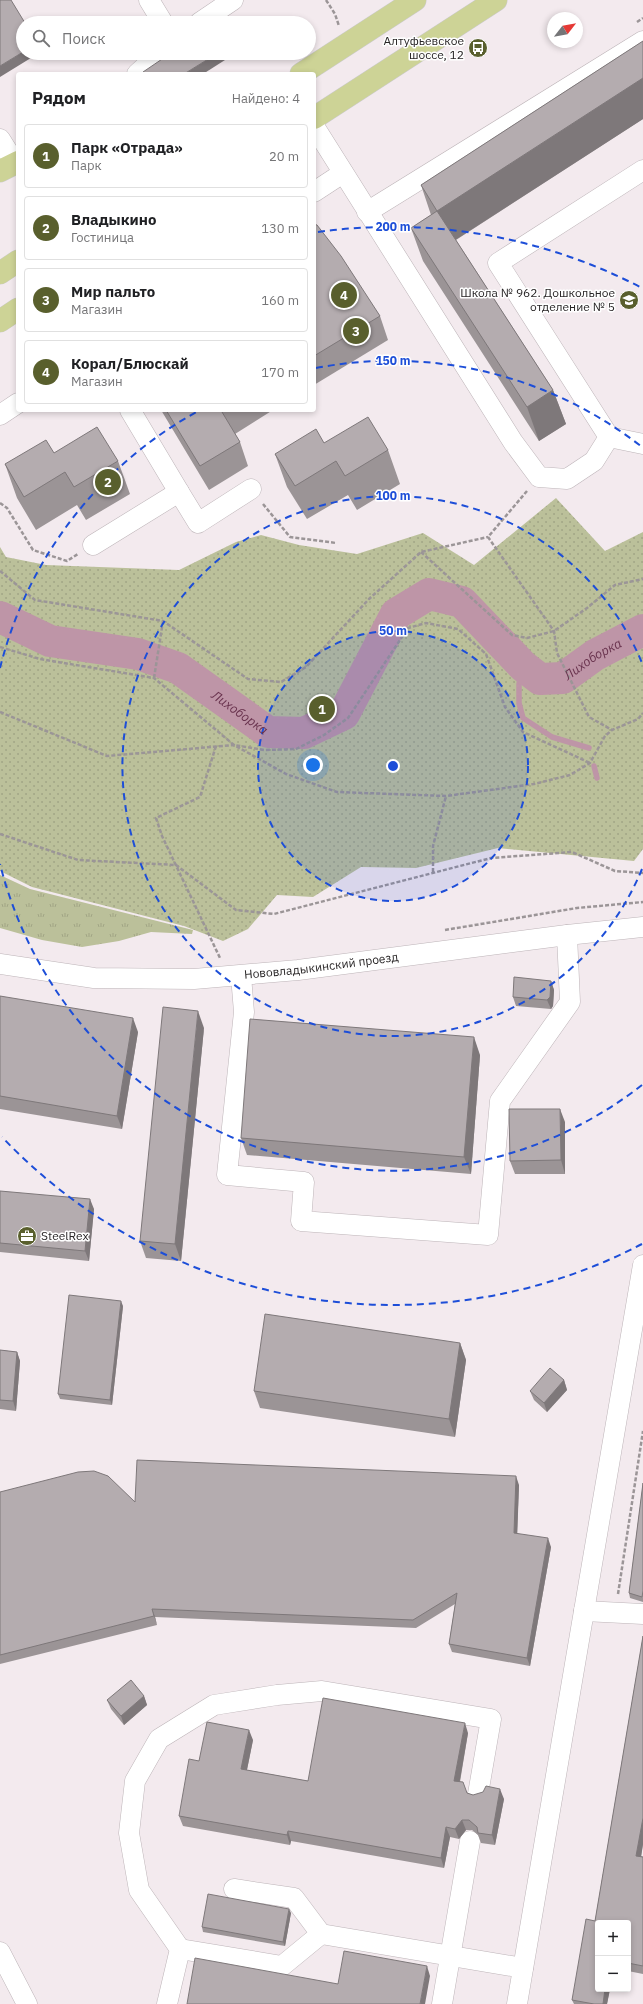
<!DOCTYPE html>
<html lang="ru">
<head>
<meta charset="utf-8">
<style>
  body { margin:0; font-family:"IBM Plex Sans",sans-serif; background:#f2f2f2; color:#202124 }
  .controls { position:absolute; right:12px; bottom:12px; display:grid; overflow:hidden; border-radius:4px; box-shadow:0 2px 6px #0003 }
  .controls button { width:36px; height:36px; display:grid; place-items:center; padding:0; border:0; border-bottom:1px solid #e0e0e0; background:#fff; color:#202124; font:20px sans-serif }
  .compass { position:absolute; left:547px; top:12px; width:36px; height:36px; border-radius:50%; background:#fff; box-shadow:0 2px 6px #0003; rotate:59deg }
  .you { position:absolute; left:313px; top:765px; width:14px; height:14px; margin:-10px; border:3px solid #fff; border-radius:50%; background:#1a73e8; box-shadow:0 0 0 6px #1a73e833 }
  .badge { display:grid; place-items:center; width:26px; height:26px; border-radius:50%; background:#595f2d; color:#fff; font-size:13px; font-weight:700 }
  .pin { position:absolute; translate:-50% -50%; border:2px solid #fff; box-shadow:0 1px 4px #0006 }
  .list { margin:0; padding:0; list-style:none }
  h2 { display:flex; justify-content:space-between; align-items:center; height:52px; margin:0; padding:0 16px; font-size:17px }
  h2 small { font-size:13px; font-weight:400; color:#757577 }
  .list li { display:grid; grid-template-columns:26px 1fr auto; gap:12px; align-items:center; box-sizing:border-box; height:64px; margin:0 8px 8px; padding:0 8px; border:1px solid #e0e0e0; border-radius:4px }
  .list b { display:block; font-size:15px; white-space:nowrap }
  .list p { margin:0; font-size:13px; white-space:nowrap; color:#757577 }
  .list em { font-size:13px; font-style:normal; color:#757577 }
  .icon { flex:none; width:22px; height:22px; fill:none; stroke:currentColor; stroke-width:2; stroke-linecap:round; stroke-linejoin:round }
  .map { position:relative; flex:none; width:643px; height:2004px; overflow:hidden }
  .search { position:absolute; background:#fff; box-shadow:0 2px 6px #0003; left:16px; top:16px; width:300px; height:44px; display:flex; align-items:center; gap:10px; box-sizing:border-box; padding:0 14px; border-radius:22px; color:#757577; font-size:15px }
  .panel { position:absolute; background:#fff; box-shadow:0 2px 6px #0003; left:16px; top:72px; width:300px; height:340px; border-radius:4px }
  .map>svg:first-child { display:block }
  .grass { fill:url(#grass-tufts) }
  .park { fill:url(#park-dots) }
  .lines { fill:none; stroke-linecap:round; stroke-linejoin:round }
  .stream { stroke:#be95a7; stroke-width:5.5 }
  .river { stroke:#be95a7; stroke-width:32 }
  .minor-casing { stroke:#bdb4b8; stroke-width:21 }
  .major-casing { stroke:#cbcbcb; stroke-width:23 }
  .path { stroke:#9b9597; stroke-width:2.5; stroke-dasharray:4 2; stroke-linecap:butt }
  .minor { stroke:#fff; stroke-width:20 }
  .major { stroke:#cdd396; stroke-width:22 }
  .wall { fill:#9b9496 }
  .shaded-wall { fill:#7e787a }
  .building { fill:#b4acaf; stroke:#7e787a }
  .ring { fill:none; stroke:#1d4ed8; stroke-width:2; stroke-dasharray:7 5 }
  .labels { text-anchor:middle; stroke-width:3; stroke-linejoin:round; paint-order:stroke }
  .poi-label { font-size:12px; fill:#282526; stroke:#fff; text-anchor:end }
  .street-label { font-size:12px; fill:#282526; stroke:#fff }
  .water-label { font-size:13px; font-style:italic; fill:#69334e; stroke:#fff }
  .centre { fill:#1d4ed8; stroke:#fff; stroke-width:2 }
  .ring-label { font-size:12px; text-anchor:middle; font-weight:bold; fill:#1d4ed8; stroke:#fff; stroke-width:3; stroke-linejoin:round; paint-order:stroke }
</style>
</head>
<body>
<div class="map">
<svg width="643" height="2004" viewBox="0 0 643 2004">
  <defs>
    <pattern id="grass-tufts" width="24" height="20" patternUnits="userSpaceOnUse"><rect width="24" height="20" fill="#bbc09a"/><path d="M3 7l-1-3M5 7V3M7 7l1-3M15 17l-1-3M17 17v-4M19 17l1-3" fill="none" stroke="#a1a585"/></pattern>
    <pattern id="park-dots" width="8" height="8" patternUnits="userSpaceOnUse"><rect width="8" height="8" fill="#bbc09a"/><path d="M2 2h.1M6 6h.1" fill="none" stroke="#a1a585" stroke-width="1.8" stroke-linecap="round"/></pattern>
  </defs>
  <rect width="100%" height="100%" fill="#f3eaee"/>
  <!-- grass -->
  <path class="grass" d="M0,875L30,889L193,930L192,934L151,932L119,941L82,947L42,940L0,928Z"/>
  <!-- park -->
  <path class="park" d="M556,498L605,551L643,532V849L634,861L498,848L416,868L361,867L313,897L277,895L248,929L223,941L184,926L32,887L0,871V547L6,557L46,565L179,570L236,542L261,535L299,545L357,554L423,533L474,565Z"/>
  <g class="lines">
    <!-- stream -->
    <g class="stream">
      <path d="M523,666L519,684V703L523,718L552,737L589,748"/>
      <path d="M594,766L597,778"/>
    </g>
    <!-- river -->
    <path class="river" id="s1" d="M0,617L50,641L138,654L178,668L268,732L304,733L344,714L396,614L429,594L462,602L523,666L540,679L563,678L595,655L643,630"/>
    <!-- minor casing -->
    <g class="minor-casing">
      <g id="minor">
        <path d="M149,0L163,23"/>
        <path d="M199,23L233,0"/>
        <path d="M137,74L160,53"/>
        <path d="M314,126L513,442L539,477L567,479L594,461L609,437L498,263L643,170"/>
        <path d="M0,139L15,163"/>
        <path d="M314,192L343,173"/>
        <path d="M367,212L643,41"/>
        <path d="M0,415L18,403"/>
        <path d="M609,437L643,444"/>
        <path d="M179,492L198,523L251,489"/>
        <path d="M93,545L179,492L130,410"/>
        <path id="s2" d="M0,964L94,978L194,979L298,970L567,935L643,927"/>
        <path d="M241,976L244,1012L227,1175L304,1182L301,1221L488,1235L500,1101L570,1002L567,935"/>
        <path d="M584,1611L643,1614"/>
        <path d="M234,1889L294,1898L321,1934L523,1968"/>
        <path d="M180,1949L282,1966L321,1934"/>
        <path d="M0,1952L27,2004"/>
        <path d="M167,2004L180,1949L139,1890L129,1833L135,1781L159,1739L214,1705L277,1695L322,1691L491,1719L478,1794"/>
        <path d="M442,2004L470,1841"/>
        <path d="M517,2004L643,1265"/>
      </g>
    </g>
    <!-- major casing -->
    <g class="major-casing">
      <g id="major">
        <path d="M301,74L415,0"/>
        <path d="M314,118L496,0"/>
        <path d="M0,171L18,162"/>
        <path d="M0,273L18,261"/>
        <path d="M0,321L18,309"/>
      </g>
    </g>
    <!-- path -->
    <g class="path">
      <path d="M326,0L335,14L339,26"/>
      <path d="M637,22L643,18"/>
      <path d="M527,491L488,537L554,631L557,653L589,717L612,730"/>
      <path d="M0,503L7,508L33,550L67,561L78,554"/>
      <path d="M263,504L290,537L336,543"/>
      <path d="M421,552L512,635L527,638L554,631L587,608L615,585L643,579"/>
      <path d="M0,571L35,600L163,621L248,679L281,682L306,667L369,599L421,552L488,537"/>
      <path d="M0,647L40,659L154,678L234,745L264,750L296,749L324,735L348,718L408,628L426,623L458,629L486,654L505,707L523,732L590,763"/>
      <path d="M154,678L163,621"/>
      <path d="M0,712L107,756L234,745L286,774L337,792L446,796L534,784L570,775L590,763L605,736L612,730L638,719L643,713"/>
      <path d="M216,746L200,797L156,818L162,836L220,958"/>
      <path d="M0,834L78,860L176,865L236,910L274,914L491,858L572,852L615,871L643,873"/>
      <path d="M433,872V846L446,796"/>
      <path d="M445,930L577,908L643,902"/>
      <path d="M618,1594L643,1431"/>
    </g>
    <!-- minor -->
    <use href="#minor" class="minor"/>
    <!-- major -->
    <use href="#major" class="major"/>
  </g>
  <!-- wall -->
  <g class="wall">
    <path d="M643,41V119L456,240L553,390L566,424L539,441L423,261L411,228L431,215L421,185Z"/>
    <path d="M314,224L380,316L388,340L314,385Z"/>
    <path d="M161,410H273L235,434L240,442L248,466L209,490Z"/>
    <path d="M324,443L388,450L400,484L357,510L348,495L307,519L287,487L275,454Z"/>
    <path d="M54,453L118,461L130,494L86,520L77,505L36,530L17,498L5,464Z"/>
    <path d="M551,981L554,990L553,1006L551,1009L516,1006L513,997Z"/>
    <path d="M0,996L138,1032L122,1129L0,1109Z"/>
    <path d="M204,1028L181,1261L146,1258L140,1241Z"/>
    <path d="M480,1055L471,1174L247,1155L241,1138Z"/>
    <path d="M565,1122V1174H515L510,1161Z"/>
    <path d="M0,1191L94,1209L89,1261L0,1252Z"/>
    <path d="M123,1306L112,1405L60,1399L58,1394Z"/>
    <path d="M460,1343L466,1360L455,1437L260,1408L254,1391Z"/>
    <path d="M0,1350L17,1352L20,1361L16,1411L0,1409Z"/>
    <path d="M564,1380L567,1390L547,1412L534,1400L530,1391Z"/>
    <path d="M643,1483V1602L630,1598L629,1593Z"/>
    <path d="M519,1485L517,1533L551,1547L530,1666L452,1652L449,1644L455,1604L416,1628L155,1617L157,1625L0,1664V1492L135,1502Z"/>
    <path d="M643,1636V1844L641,1856L643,1857V1974L628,1971V1923H598L610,1989L607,2004H574L572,2000L595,1921Z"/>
    <path d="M144,1696L147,1705L124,1725L111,1709L107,1700Z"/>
    <path d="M468,1733L460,1782L467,1793L473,1795L504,1799L495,1845L481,1843L478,1835L472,1830H466L459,1839L450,1837L444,1868L291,1841L290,1845L183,1826L179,1816L199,1761L253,1740L247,1770L308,1781Z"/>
    <path d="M291,1913L285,1946L203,1932L202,1927Z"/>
  </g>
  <!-- shaded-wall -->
  <g class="shaded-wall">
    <path d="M23,52V53H39L0,77V66Z"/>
    <path d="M218,53H223L225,60L203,74H184Z"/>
    <path d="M643,78V119L449,244L437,211Z"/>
    <path d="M553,390L566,424L539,441L527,407Z"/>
    <path d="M551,981L554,990L553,1006L551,1009L547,1000Z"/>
    <path d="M198,1011L204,1028L181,1261L175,1244Z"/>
    <path d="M133,1018L138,1032L122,1129L117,1116Z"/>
    <path d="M474,1037L480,1055L471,1174L464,1157Z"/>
    <path d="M560,1109L565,1122V1174L561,1160Z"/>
    <path d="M90,1199L94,1209L89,1261L85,1251Z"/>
    <path d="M121,1301L123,1306L112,1405L110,1400Z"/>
    <path d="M460,1343L466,1360L455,1437L449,1419Z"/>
    <path d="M17,1352L20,1361L16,1411L13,1401Z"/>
    <path d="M564,1380L567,1390L547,1412L544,1403Z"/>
    <path d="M516,1476L519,1485L517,1541L514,1533Z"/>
    <path d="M548,1538L551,1547L530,1666L527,1658Z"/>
    <path d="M152,1609L155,1617L157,1625L154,1616Z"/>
    <path d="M144,1696L147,1705L124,1725L121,1716Z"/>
    <path d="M465,1723L468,1733L458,1791L454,1781Z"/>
    <path d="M249,1730L253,1740L245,1779L241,1769Z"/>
    <path d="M500,1789L504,1799L495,1845L492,1835Z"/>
    <path d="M643,1818V1844L640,1864L636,1856Z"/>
    <path d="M462,1820L466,1830L459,1839L455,1829Z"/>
    <path d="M446,1827L450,1837L444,1868L441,1858Z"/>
    <path d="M288,1831L291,1841L290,1845L287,1835Z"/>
    <path d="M289,1909L291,1913L285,1946L283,1942Z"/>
    <path d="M427,1966L430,1976L425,2004H420Z"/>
    <path d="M605,1989H610L607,2004H603Z"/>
  </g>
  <!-- building -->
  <g class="building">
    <path d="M0,0H11L25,23H23V52L0,66Z"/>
    <path d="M643,41V78L437,211L421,185Z"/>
    <path d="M171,53H218L184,74H145L143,72Z"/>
    <path d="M437,211L553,390L527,407L411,228Z"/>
    <path d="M314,224L317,225L341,256L380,316L314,356Z"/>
    <path d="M166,410H226L222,412L240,442L200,466Z"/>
    <path d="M368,417L388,450L345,476L336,461L295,486L275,454L316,429L324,443Z"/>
    <path d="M97,427L118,461L74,487L65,472L24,497L5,464L46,440L54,453Z"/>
    <path d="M514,977L551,981L550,997L547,1000L513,997Z"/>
    <path d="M0,996L133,1018L117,1116L0,1096Z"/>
    <path d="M163,1007L198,1011L175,1244L140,1241Z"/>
    <path d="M250,1019L474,1037L464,1157L241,1138Z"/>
    <path d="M509,1109H560L561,1160L510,1161Z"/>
    <path d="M0,1191L90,1199L85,1251L0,1243Z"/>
    <path d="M69,1295L121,1301L110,1400L58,1394Z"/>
    <path d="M265,1314L460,1343L449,1419L254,1391Z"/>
    <path d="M0,1350L17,1352L13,1401L0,1400Z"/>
    <path d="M550,1368L564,1380L544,1403L530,1391Z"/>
    <path d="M137,1460L516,1476L514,1533L548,1538L527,1658L449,1644L457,1593L413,1620L152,1609L154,1616L0,1655V1492L78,1472L94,1471L108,1476L135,1502Z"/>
    <path d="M643,1483V1591L642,1597L629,1593Z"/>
    <path d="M643,1636V1818L636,1856L643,1857V1966L628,1963V1923H598V1989H605L603,2004H594L572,2000L586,1919L595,1921Z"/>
    <path d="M131,1680L144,1696L121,1716L107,1700Z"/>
    <path d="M323,1698L465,1723L454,1781L463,1782L467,1793L473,1795L483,1792L486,1786L500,1789L492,1835L478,1833L477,1827L469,1820H462L455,1829L446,1827L441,1858L288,1831L287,1835L179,1816L189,1759L199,1761L207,1722L249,1730L241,1769L308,1781Z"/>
    <path d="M208,1894L289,1909L283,1942L202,1927Z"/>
    <path d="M344,1951L427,1966L420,2004H187L195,1958L338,1984Z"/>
  </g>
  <!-- distance rings -->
  <circle cx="393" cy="766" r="135" fill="#1d4ed8" fill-opacity=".12"/>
  <g class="ring">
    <circle cx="393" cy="766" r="135"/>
    <path d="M642 869A270 270 0 1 1 642 663"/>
    <path d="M642 1085A405 405 0 0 1 0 864M0 668A405 405 0 0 1 200 410M316 368A405 405 0 0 1 642 447"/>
    <path d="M642 1244A539 539 0 0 1 2 1137M318 232A539 539 0 0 1 642 288"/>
  </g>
  <!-- icons -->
  <defs>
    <g id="bus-disc" transform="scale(1)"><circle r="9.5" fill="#595f2d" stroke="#fff"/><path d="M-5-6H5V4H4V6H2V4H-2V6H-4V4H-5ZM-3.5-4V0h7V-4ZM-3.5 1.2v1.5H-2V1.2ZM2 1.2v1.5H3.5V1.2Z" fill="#fff"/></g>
    <g id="school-disc" transform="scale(1)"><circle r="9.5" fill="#595f2d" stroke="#fff"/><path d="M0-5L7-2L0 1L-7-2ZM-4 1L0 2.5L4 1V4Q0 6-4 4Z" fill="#fff"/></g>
    <g id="office-disc" transform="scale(1)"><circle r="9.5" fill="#595f2d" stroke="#fff"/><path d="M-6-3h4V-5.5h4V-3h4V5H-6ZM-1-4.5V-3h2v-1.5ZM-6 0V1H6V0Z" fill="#fff"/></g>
  </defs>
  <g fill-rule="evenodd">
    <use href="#bus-disc" x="478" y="48"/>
    <use href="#school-disc" x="629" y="300"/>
    <use href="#office-disc" x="27" y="1236"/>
  </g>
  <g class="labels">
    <!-- poi labels -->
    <g class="poi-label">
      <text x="464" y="45">Алтуфьевское<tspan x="464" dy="14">шоссе, 12</tspan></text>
      <text x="615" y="297">Школа № 962. Дошкольное<tspan x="615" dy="14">отделение № 5</tspan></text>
      <text x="41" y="1240" text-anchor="start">SteelRex</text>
    </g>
    <!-- street labels -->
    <g class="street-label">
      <text dy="4" stroke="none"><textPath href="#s2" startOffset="323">Нововладыкинский проезд</textPath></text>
    </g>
    <!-- water labels -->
    <g class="water-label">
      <text dy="5" stroke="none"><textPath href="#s1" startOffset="731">Лихоборка</textPath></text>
      <text dy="5" stroke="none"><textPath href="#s1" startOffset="263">Лихоборка</textPath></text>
    </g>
  </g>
  <circle cx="393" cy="766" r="6" class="centre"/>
  <g class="ring-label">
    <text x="393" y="231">200 m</text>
    <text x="393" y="365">150 m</text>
    <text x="393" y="500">100 m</text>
    <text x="393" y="635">50 m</text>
  </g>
</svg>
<div class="controls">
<button>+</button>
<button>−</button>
</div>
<svg class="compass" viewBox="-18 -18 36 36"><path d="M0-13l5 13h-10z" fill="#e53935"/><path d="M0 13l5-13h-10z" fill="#757577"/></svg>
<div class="you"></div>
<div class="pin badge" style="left:322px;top:709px">1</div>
<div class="pin badge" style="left:108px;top:482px">2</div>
<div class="pin badge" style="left:356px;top:331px">3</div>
<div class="pin badge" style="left:344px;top:295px">4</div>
<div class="search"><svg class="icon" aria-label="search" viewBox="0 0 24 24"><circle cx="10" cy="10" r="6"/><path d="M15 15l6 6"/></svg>Поиск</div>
<section class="panel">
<h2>Рядом<small>Найдено: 4</small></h2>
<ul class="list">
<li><span class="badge">1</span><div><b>Парк «Отрада»</b><p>Парк</p></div><em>20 m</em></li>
<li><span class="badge">2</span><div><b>Владыкино</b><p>Гостиница</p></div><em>130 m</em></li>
<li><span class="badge">3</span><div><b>Мир пальто</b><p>Магазин</p></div><em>160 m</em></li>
<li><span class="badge">4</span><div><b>Корал/Блюскай</b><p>Магазин</p></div><em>170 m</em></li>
</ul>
</section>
</div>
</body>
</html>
